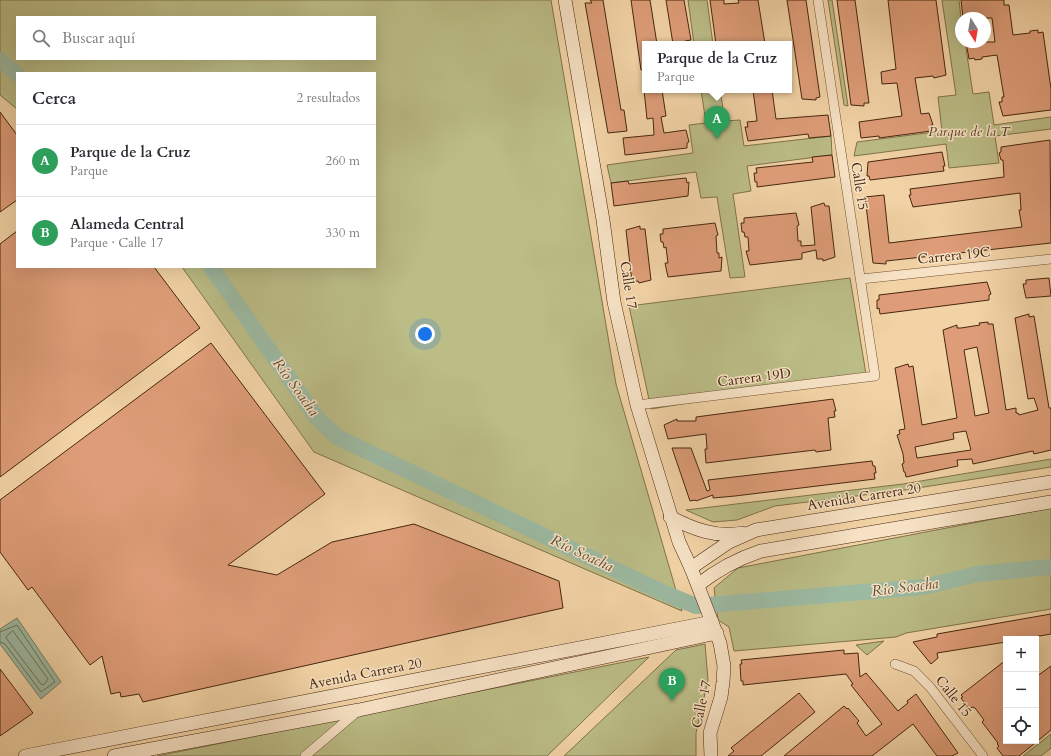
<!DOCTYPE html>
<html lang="es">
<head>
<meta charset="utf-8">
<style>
  body { margin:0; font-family:Cardo,serif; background:#f2f2f3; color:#2b2b33 }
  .controls { position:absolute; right:12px; bottom:12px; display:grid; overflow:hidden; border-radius:0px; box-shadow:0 4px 16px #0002 }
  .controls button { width:36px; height:36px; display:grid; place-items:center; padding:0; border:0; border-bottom:1px solid #e1e1e2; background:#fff; color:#2b2b33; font:20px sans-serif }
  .compass { position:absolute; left:955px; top:12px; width:36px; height:36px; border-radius:50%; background:#fff; box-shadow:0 4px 16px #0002; rotate:169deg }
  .you { position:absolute; left:425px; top:334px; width:14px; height:14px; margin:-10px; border:3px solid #fff; border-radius:50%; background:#1a73e8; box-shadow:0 0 0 6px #1a73e833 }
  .badge { display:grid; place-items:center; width:26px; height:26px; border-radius:50%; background:#8f2418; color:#fff; font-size:13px; font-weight:700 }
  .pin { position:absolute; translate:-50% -33px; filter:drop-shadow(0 1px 2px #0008) }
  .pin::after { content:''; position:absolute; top:21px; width:14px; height:12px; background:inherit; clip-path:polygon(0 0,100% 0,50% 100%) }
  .popup { position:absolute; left:642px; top:41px; width:150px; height:52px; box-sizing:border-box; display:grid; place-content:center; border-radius:0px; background:#fff; filter:drop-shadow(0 1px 3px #0005); font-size:13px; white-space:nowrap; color:#7c7c81 }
  .popup b { font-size:15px; color:#2b2b33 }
  .popup::after { content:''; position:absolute; left:50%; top:100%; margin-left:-8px; border:8px solid transparent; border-top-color:#fff }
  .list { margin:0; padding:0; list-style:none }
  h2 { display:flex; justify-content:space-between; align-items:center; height:52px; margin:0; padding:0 16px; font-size:17px }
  h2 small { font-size:13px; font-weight:400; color:#7c7c81 }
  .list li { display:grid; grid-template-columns:26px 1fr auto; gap:12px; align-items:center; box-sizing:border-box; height:72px; padding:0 16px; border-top:1px solid #e1e1e2 }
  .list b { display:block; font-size:15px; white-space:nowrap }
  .list p { margin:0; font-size:13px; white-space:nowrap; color:#7c7c81 }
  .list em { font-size:13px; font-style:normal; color:#7c7c81 }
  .icon { flex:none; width:22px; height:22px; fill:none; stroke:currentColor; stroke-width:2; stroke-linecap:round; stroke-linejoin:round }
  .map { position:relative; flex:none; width:1051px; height:756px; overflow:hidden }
  .search { position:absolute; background:#fff; box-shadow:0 4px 16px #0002; left:16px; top:16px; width:360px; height:44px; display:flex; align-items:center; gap:10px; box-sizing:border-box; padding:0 14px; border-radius:0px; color:#7c7c81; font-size:15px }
  .panel { position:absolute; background:#fff; box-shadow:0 4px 16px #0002; left:16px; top:72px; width:360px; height:196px; border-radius:0px }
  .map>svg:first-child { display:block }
  .green { fill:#bbbc86; stroke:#81724a; fill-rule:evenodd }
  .water { fill:#9cb9a2; stroke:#7a7f67 }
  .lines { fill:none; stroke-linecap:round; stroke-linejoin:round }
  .shore { stroke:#727058; stroke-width:1 }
  .river { stroke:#9cb9a2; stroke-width:16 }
  .building { fill:#de9d78; stroke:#47270f; fill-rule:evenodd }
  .street-casing { stroke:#725235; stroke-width:10 }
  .secondary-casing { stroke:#47270f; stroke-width:14 }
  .street { stroke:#f7e2c5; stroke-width:9 }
  .secondary { stroke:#f7e2c5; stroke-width:13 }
  .labels { text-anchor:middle; stroke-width:3; stroke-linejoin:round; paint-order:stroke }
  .park-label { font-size:14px; font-style:italic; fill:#5e4527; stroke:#f7e2c5 }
  .street-label { font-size:14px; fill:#47270f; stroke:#f7e2c5 }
  .water-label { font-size:15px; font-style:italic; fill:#5c4c34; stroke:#f7e2c5 }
</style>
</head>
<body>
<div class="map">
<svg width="1051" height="756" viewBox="0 0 1051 756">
  <rect width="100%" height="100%" fill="#f2d3a6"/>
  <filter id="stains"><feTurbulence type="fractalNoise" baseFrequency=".005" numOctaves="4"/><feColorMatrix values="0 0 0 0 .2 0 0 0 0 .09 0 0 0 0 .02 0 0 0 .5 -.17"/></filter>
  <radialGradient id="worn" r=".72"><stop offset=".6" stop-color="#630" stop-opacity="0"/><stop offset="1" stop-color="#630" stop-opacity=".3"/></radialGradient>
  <!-- green -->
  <g class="green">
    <path d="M0,0H551L616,384L682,611L314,452L182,267H375V73H17V109L0,95ZM17,17H375V59H17Z"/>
    <path d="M688,0H707L713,44H694Z"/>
    <path d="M828,0H832L848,106L844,105Z"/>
    <path d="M942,0H959L961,18V42H965L973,94L989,92L994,125L1051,117V129L995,136L999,163L949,168L946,144L854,156L857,142L942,131L938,97L956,95Z"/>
    <path d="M701,90H720L725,121L740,120L744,146L831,136L832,155L747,166L751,191L733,194L745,277L730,278L717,197L701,198L696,172L611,183L607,165L693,153L689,125L706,123Z"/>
    <path d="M850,278L866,374L651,409L629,306Z"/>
    <path d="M1051,459V467L905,490L775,506L737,520L713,522L686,510L903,484Z"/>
    <path d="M1051,508V609L906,633L896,637L734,651L729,627L718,620L714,588L738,568Z"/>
    <path d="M884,641L867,655L856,645Z"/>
    <path d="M705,644L708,680L696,733V756H564L676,650Z"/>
    <path d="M649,657L547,756H157Z"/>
    <path d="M1051,734V748L1041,756H1023Z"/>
  </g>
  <!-- water -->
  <path class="water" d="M17,618L61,682L41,699L0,644V629Z"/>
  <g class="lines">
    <!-- shore -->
    <g class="shore">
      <path d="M13,631L48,679L44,685L41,684L6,638L7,636Z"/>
      <path d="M0,632L17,625L55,682L41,692L5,644L0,642"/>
    </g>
    <!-- river -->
    <g class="river">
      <path d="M0,60L17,74"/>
      <path d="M211,267L317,418L337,437L662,592L696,606L924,587L977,574L1051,567"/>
    </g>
  </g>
  <!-- building -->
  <g class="building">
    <path d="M590,0H603L621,110H624L627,131L608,133L585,3H592Z"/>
    <path d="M631,0H650L657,44H645V69L641,70Z"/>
    <path d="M666,0H684L691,40L685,41L686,44H673Z"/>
    <path d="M710,0H724V4L739,3L738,0H758L765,44H716Z"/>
    <path d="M787,0H806L820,97L816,98V100L802,99Z"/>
    <path d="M837,0H855L869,103H864V106L851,105Z"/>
    <path d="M888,0H936L946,75L934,78L933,76L915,78L921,114L929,113L933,125H931V131L879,138V136L861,138L859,122L902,116L897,83L882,84L881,72L896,69Z"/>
    <path d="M961,0H1004V5H1009L1013,35L1030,33V31L1038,30V33L1043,32L1051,89V110L1003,116L999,102H1002V97H1004L997,55L982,57V59L975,60L974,58L969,59L966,42H995L992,18H963Z"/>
    <path d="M644,90H662L666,116L661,117L664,133L686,130L689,142L687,143V148L625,155L623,138L654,135L653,118L647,119Z"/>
    <path d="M753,90H772L776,119L828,115L831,136L809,138L808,134L748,141L745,127H748L747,122L757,121Z"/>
    <path d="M0,112L17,135V200L0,212Z"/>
    <path d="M1050,140L1051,243L886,261V264L873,263L865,197L884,195L889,243L1022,227L1019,210H1021L1020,193L913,207L909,195H911L910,189L1004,177L1003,160H1001L999,153L1001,152V147Z"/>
    <path d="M942,152L945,166H943L944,171L870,180L869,176H867L868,162Z"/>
    <path d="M832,155L835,177L757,187V182H755L754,173H757L756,168L813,162L812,157Z"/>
    <path d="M686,178L687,183L689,182L688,196L614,206L611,183L628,181L629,184Z"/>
    <path d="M824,203L825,206H829L835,257L823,261V259H817L816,250L802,253V259L750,265L746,251H749L748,237H745L744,232H742L741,223H744V218L796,213L799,225L797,226L798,241H801V246L815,245L811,207Z"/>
    <path d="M715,223L718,235L716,236L717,253H719V258L722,257L721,271L668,277L665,263H668L666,247L664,248L663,242H661L660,234H663V229Z"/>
    <path d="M640,226V229H645L651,280L639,283L638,281L632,282L626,230Z"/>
    <path d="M17,231V267H154L200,328L0,477V244Z"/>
    <path d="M1049,278L1051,296L1026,298L1023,284H1026V280Z"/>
    <path d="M987,282L991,294L989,295V300L880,314L879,308L877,309V300H879V295Z"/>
    <path d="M1029,314V317L1034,316L1049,408H1051V450L1034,454L1033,451L973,464L972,459L957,460L958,466L906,477L905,472H904L902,464L904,463L903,454L897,435L900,434L899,430L905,429L895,368L908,364L909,367L913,366L922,425L957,418L943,330L957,325V328H961L980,325L979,323L988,322V324H993L1006,410L1016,408V413H1018L1019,415L1038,410L1034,398L1028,399L1015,318ZM977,347L989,413L975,416L964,350ZM966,431L971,450L917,458L915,447L954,439L953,433Z"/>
    <path d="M211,343L325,494L228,565L277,575L332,542L414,524L559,581L563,608L143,702L139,694L121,697L120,692L111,694L102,656L90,665L32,587L28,590L0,552V500Z"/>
    <path d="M833,399L836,411H834L835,417L828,418L831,450L816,452L815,450L706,463L705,449H707L706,434L668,439L664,425L677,419V421H696V417Z"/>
    <path d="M672,448H691L707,491L710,490L708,480L872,461L873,466H875L876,473H874L875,479L735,496L713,498V495L696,501L695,500L690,501Z"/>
    <path d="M1051,614V634L1022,639H1006V642L937,653L938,658L931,664L913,642L937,637V634Z"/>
    <path d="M844,650V654L858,653L860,677L866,673L898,711L908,703L907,701L916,694L958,753L952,756H937L913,724L872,756H784L844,706L847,709L848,708L859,721L857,723L866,736L882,724L851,685L853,684L846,674L743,685V681H741L740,664H742L741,660Z"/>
    <path d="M1006,660V741H1036V677L1051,666V730L1019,756H1003L997,748L999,746L997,744L998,743L982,722L984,720L975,708L972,707L969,709L961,698L963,697L961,695Z"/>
    <path d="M0,669L33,713L0,736Z"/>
    <path d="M799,693L815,712L761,756H728L734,751L731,748Z"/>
  </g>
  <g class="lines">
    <!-- street casing -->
    <g class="street-casing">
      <g id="street">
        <path d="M861,279L1051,259"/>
        <path d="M637,405L875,376L818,0"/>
        <path d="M895,664L914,671L930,687L983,756"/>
        <path d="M305,756L359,710"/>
      </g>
    </g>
    <!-- secondary casing -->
    <g class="secondary-casing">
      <g id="secondary">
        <path d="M565,0L603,220L614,302L637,405L679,542L691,568L720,643L724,666L723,682L721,697L710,733L711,756"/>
        <path d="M670,517C693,529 716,538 742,533"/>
        <path d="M691,568L729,542L756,530L1051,482"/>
        <path d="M698,585C718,569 737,559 761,551L1051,502"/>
        <path d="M25,756L712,622"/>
        <path d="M114,756L359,710L717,633"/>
      </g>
    </g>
    <!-- street -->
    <use href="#street" class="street"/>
    <!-- secondary -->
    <use href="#secondary" class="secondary"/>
  </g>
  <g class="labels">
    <!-- park labels -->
    <g class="park-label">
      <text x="969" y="136">Parque de la T</text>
    </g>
    <!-- street labels -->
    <g class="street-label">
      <text transform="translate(860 186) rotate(81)" y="5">Calle 15</text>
      <text transform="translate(954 255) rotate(-6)" y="5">Carrera 19C</text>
      <text transform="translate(629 285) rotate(81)" y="5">Calle 17</text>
      <text transform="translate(754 377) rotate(-7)" y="5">Carrera 19D</text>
      <text transform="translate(864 496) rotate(-9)" y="5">Avenida Carrera 20</text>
      <text transform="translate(365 673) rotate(-11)" y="5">Avenida Carrera 20</text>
      <text transform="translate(954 696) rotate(51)" y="5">Calle 15</text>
      <text transform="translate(701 704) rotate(-78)" y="5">Calle 17</text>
    </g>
    <!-- water labels -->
    <g class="water-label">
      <text transform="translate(296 387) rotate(54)" y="5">Río Soacha</text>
      <text transform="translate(582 553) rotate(25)" y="5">Río Soacha</text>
      <text transform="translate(905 587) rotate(-7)" y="5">Río Soacha</text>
    </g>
  </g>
  <rect width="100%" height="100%" filter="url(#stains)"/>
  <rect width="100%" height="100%" fill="url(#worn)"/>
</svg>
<div class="controls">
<button>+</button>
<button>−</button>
<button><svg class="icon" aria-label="locate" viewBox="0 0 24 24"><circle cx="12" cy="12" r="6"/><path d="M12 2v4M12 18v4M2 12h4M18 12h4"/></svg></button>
</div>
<svg class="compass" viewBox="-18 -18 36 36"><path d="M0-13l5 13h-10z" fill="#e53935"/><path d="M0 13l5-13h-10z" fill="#7c7c81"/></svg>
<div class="you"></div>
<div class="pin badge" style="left:717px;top:139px;background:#2e9e5b">A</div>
<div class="popup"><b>Parque de la Cruz</b>Parque</div>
<div class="pin badge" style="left:672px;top:701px;background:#2e9e5b">B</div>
<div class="search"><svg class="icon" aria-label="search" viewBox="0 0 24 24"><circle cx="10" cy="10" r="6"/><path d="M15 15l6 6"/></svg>Buscar aquí</div>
<section class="panel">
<h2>Cerca<small>2 resultados</small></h2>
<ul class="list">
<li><span class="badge" style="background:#2e9e5b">A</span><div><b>Parque de la Cruz</b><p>Parque</p></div><em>260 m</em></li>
<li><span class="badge" style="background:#2e9e5b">B</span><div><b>Alameda Central</b><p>Parque · Calle 17</p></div><em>330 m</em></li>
</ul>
</section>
</div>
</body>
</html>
